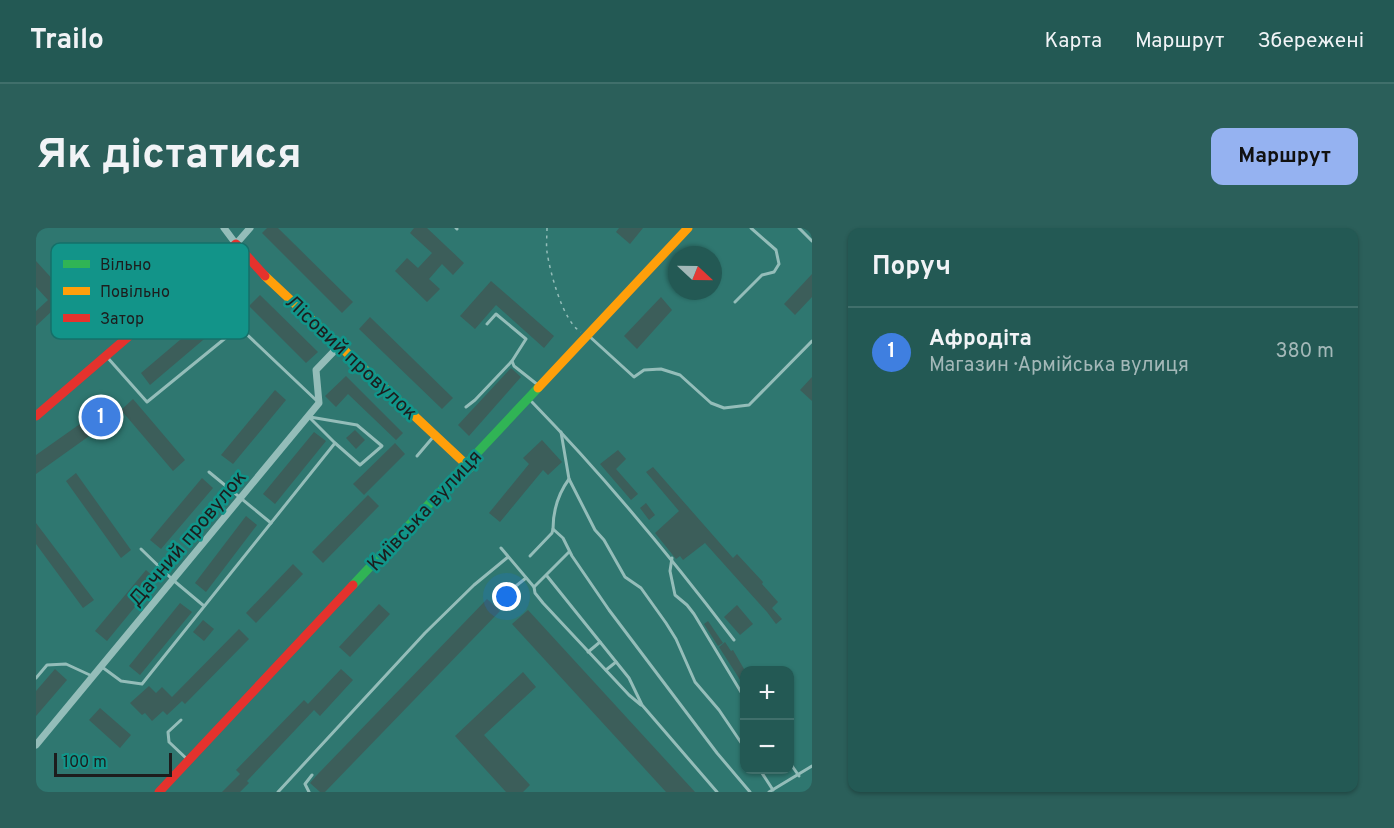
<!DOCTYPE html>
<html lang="uk">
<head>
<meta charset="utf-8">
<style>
  body { margin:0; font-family:Overpass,sans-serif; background:#2b5f5a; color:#f1f3f6 }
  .controls { position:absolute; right:18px; bottom:18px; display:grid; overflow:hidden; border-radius:12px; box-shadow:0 2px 4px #0004 }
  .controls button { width:54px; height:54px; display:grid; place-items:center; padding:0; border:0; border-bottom:2px solid #406f6b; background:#235954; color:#f1f3f6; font:30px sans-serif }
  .compass { position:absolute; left:632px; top:18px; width:54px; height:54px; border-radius:50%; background:#235954; box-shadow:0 2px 4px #0004; rotate:112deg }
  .scale { position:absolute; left:18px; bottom:15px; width:118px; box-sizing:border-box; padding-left:6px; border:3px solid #1d1d1d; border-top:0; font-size:16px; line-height:21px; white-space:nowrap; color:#1d1d1d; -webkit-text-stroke:4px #129489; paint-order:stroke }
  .you { position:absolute; left:471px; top:369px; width:21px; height:21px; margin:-15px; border:4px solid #fff; border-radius:50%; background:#1a73e8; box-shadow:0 0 0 9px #1a73e833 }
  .badge { display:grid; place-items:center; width:39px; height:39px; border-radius:50%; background:#95b2f1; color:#fff; font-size:20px; font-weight:700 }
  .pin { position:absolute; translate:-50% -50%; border:3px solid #fff; box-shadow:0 2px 6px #0006 }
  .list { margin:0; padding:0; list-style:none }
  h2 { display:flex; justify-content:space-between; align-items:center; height:78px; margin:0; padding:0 24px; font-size:26px }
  h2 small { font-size:20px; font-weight:400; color:#a3b8b8 }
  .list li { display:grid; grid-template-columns:39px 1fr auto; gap:18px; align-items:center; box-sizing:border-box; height:90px; padding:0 24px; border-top:2px solid #406f6b }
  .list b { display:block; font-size:22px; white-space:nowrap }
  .list p { margin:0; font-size:20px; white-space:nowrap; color:#a3b8b8 }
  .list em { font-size:20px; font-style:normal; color:#a3b8b8 }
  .map { position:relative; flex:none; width:776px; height:564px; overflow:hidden; border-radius:12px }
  header { display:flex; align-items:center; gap:36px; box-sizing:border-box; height:84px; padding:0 30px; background:#235954; border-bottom:2px solid #406f6b }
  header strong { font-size:28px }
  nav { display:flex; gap:33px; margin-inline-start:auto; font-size:21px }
  .intro { display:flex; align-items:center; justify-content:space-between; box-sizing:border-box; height:144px; padding:0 36px }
  h1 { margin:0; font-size:42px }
  .button { padding:15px 27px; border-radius:12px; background:#95b2f1; color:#111; font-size:21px; font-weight:700 }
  main { display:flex; gap:36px; padding:0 36px }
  aside { flex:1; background:#235954; border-radius:12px; box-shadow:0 2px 4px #0004 }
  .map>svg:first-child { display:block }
  .building { fill:#3c5e5a }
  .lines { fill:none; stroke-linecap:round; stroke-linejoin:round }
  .path { stroke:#94bdb9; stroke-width:1.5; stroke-dasharray:3 4.5; stroke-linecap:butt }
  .lane { stroke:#94bdb9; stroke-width:3 }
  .street { stroke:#94bdb9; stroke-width:7 }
  .fast { stroke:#30b455; stroke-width:9 }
  .slow { stroke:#ff9f0a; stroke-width:9 }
  .jam { stroke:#e5322d; stroke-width:9 }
  .labels { text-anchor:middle; stroke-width:5; stroke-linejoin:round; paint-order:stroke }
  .street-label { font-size:20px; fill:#1d1d1d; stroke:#129489 }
  .key { fill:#129489; stroke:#157069; stroke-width:1.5 }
  .key-label { font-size:16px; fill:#1d1d1d }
</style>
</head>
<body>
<header>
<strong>Trailo</strong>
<nav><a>Карта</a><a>Маршрут</a><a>Збережені</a></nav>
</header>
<div class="intro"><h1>Як дістатися</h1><a class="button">Маршрут</a></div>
<main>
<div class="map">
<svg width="776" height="564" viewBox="0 0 776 564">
  <rect width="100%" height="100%" fill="#2f7770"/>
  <!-- building -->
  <g class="building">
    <path d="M231,0H242L317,74L306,85L226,5Z"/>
    <path d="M378,0H391L428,35L417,47L406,36L400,43L393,51L404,61L391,74L359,43L371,30L382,40L396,25L374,5Z"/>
    <path d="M583,0H607L594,16L580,4Z"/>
    <path d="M46,31L58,45L56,47L63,55L40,77L32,68L0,98V83L12,72L0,59V33L20,55Z"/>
    <path d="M776,46V69L759,87L748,76Z"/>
    <path d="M455,53L518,108L508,120L460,77L439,101L424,88Z"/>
    <path d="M224,67L282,124L270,135L213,78Z"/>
    <path d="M625,69L636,82L601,121L588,108Z"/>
    <path d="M191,72L200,84L114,157L105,145Z"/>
    <path d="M334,89L417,170L406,181L323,101Z"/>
    <path d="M475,140L485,149L433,208L422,197Z"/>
    <path d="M310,148L367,205L360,212L312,166L300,179L289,168Z"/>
    <path d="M776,149V173L764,162Z"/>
    <path d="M239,162L250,172L197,236L185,227Z"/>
    <path d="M97,171L149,232L137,243L85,182Z"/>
    <path d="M61,184L70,196L0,246V227Z"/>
    <path d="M319,202L329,212L320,221L310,210Z"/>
    <path d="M278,204L290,213L239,276L227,266Z"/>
    <path d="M506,212L526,234L512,247L507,242L464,294L453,285L493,236L487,230Z"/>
    <path d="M359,215L369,226L328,267L317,256Z"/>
    <path d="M582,222L590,231L580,241L602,266L595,272L564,236Z"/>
    <path d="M617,239L697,330L701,326L727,354L726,356L742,374L736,380L746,391L740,396L731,384L669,315L647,332L644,328L640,331L619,305L643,283L610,244Z"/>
    <path d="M40,245L95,322L85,330L30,253Z"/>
    <path d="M166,250L177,260L125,321L114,312Z"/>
    <path d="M332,267L343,278L287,335L276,324Z"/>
    <path d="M610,275L619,287L613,292L604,280Z"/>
    <path d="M210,288L221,297L170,364L159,355Z"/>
    <path d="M0,295L58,372L47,380L0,316Z"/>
    <path d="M257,336L267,346L220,395L210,385Z"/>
    <path d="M110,342L121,352L71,413L59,403Z"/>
    <path d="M451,371L464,383L289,564H284L274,555L280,548Z"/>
    <path d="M144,375L156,384L104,447L93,438Z"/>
    <path d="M343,376L354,386L314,429L303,419Z"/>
    <path d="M701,377L717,396L704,407L688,389Z"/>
    <path d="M492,382L659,564H630L476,396Z"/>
    <path d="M167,392L178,401L168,413L157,404Z"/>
    <path d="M672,393L687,415L682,418L668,396Z"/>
    <path d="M203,401L213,411L149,476L146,473L131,487L127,483L116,493L109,485L106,487L94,475L113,458L120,465L126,459L136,469Z"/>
    <path d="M689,414L695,423L697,422L708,441V458L683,419Z"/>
    <path d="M19,441L31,452L0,488V463Z"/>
    <path d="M305,441L317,452L284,488L278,482L211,553L213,555L204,564H186L204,546L200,542L268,472L272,476Z"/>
    <path d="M487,444L500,459L448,507L494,557L487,564H470L419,508Z"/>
    <path d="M64,480L95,507L84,520L53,492Z"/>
  </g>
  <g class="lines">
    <!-- path -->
    <path class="path" d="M511,0C511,8 510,17 511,24C514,44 527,94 545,104"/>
    <!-- lane -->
    <g class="lane">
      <path d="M420,0L421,1"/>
      <path d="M763,0L776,13"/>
      <path d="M699,74L726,47L738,44L743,36L740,22L715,0"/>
      <path d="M451,96L460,86L490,111L476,133L478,138L502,157"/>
      <path d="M553,108L598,149L608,142L625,141L644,147L675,175L688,180L713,177L776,113"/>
      <path d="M71,129L111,174L203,99L281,173"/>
      <path d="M496,174C569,249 635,329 698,412"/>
      <path d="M430,179L439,172L476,133"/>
      <path d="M274,189L321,197L346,218L324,237L299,215"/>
      <path d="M525,204L533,251L559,302L568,312L589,349L605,360L630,395L640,411L659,454L683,482L708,519"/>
      <path d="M381,228L398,208"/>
      <path d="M173,244L235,295"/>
      <path d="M533,251C522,266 517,282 517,301L527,310L536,328L573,382L681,525L714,564"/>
      <path d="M465,320L498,359L533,324"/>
      <path d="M105,321L137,352L168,378"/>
      <path d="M494,328L516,305L517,301"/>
      <path d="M636,330L634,343L639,367L651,377L658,386L708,469"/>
      <path d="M511,348L593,450L606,477L681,564"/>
      <path d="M498,359L499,365L507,375L593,467L605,477"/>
      <path d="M461,373L490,350"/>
      <path d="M552,424L564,414"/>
      <path d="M66,439L85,453L106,456L299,215L274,190"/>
      <path d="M570,442L580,434"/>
      <path d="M0,450L11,437L30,436L56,448"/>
      <path d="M145,492L132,504L133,514L152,532"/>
      <path d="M754,535L763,548"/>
      <path d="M724,542L737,562"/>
      <path d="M242,564L389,405L438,357L472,329"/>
      <path d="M273,564L269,556L276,547"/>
      <path d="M733,564L776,538"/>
    </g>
    <!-- street -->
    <g class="street">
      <path d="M188,0L200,16L214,0"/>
      <path d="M0,517L283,175L280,142L304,117"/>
    </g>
    <!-- fast -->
    <path class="fast" d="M317,357L502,160"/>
    <!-- slow -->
    <g class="slow">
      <path d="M229,48L434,240"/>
      <path d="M502,160L652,0"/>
    </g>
    <!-- jam -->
    <g class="jam">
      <path d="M0,188L200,16L229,48"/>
      <path d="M123,564L317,357"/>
    </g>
  </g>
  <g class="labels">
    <!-- street labels -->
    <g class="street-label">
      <text transform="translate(316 129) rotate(43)" y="7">Лісовий провулок</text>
      <text transform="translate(388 282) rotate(-47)" y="7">Київська вулиця</text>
      <text transform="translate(151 310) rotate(-50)" y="7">Дачний провулок</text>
    </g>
  </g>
  <!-- legend -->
  <rect x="15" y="15" width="198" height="96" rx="9" class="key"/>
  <rect x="27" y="32" width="27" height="8" fill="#30b455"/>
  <rect x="27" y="59" width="27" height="8" fill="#ff9f0a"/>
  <rect x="27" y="86" width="27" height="8" fill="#e5322d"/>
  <g class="key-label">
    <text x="64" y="42">Вільно</text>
    <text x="64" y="69">Повільно</text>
    <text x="64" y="96">Затор</text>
  </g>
</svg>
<div class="controls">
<button>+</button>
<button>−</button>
</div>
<svg class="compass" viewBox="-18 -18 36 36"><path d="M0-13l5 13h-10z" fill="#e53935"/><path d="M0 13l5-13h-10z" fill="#a3b8b8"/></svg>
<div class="scale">100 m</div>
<div class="you"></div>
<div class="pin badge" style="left:65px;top:189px;background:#3f7fe0">1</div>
</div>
<aside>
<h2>Поруч<small></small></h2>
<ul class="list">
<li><span class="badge" style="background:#3f7fe0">1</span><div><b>Афродіта</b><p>Магазин · Армійська вулиця</p></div><em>380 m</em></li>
</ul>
</aside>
</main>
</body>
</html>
